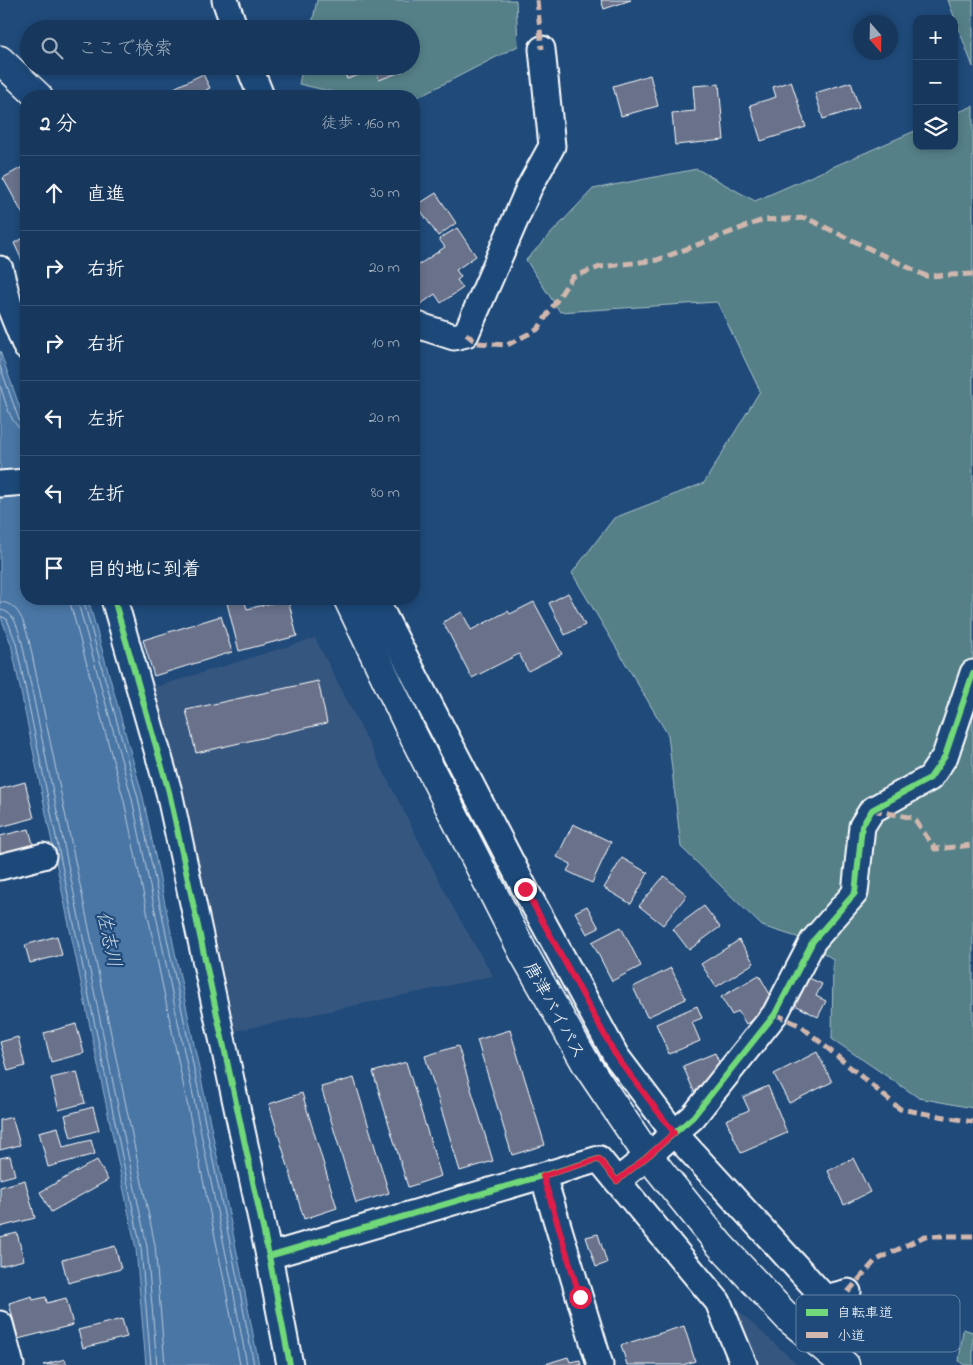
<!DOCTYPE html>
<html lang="ja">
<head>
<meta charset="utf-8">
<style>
  body { margin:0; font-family:"Indie Flower","Klee One",sans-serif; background:#244365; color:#f1f3f6 }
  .controls { position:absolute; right:15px; top:15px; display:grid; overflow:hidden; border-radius:10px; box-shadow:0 2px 8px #0003 }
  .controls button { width:45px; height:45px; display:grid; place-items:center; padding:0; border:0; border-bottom:1px solid #365272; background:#17385c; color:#f1f3f6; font:25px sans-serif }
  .compass { position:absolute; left:853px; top:15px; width:45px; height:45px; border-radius:50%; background:#17385c; box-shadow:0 2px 8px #0003; rotate:160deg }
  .stop { position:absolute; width:15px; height:15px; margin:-11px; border:4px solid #e11d48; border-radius:50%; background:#fff }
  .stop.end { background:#e11d48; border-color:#fff; box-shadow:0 1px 5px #0008 }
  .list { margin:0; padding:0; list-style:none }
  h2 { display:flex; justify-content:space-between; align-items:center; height:65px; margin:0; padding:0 20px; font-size:21px }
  h2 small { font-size:16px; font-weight:400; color:#9eacbb }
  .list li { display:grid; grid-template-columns:32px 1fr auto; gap:15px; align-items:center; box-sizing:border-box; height:75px; padding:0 20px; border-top:1px solid #365272 }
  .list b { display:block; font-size:19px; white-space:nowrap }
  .list em { font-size:16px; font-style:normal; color:#9eacbb }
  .icon { flex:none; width:28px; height:28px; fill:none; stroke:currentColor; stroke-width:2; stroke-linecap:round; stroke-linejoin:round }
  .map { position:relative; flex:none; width:973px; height:1365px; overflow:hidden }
  .search { position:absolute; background:#17385c; box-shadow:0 2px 8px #0003; left:20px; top:20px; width:400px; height:55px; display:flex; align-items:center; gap:12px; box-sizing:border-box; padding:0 18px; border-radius:28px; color:#9eacbb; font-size:19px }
  .panel { position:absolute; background:#17385c; box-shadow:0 2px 8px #0003; left:20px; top:90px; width:400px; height:515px; border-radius:20px }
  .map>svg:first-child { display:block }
  .built { fill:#35567f }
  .green { fill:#558088; stroke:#aac0c4 }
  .water { fill:#4a76a5; stroke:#92adc9 }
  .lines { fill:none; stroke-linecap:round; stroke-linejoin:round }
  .shore { stroke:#b7c8db; stroke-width:1 }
  .building { fill:#69728a; stroke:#fff }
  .minor-casing { stroke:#fff; stroke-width:29 }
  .highway-casing { stroke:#fff; stroke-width:31 }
  .minor { stroke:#1f4a7a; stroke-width:25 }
  .highway { stroke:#1f4a7a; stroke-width:28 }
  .quiet { stroke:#d1b7ad; stroke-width:5; stroke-dasharray:10 5; stroke-linecap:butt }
  .cycleway-casing { stroke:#1f4a7a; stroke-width:9 }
  .cycleway { stroke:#71d979; stroke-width:6 }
  .route { stroke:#e11d48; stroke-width:6 }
  .labels { text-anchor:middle; stroke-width:4.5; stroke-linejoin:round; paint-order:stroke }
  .street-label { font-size:18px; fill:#fff; stroke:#1f4a7a }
  .water-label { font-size:19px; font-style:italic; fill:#d2dde8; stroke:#1f4a7a }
  .key { fill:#1f4a7a; stroke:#6280a2; stroke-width:1 }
  .key-label { font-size:14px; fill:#fff }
</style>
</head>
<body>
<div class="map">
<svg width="973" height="1365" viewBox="0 0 973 1365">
  <rect width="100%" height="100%" fill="#1f4a7a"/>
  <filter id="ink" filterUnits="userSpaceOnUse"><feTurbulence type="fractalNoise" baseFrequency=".02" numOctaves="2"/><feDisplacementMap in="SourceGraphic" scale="10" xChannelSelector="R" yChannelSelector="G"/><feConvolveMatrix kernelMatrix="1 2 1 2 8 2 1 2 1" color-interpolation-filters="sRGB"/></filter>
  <g filter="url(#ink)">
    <!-- built -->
    <g class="built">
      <path d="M315,638L455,911L493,976L236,1031L185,802L152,688Z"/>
      <path d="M729,1302L798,1365H753Z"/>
    </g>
    <!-- green -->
    <g class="green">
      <path d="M317,0H516L518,46L414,99V96H350L299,84L303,66H411V29H311Z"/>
      <path d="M948,0H973V67Z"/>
      <path d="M973,106V1108L919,1098L832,1039L833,959L800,938L762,926L681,847L668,735L572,573L614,518L704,483L760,391L717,302L560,312L526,260L593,189L697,169L755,201L917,130V146H954V114Z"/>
      <path d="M963,1329L973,1332V1365H964L959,1361Z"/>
    </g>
    <!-- water -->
    <path class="water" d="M0,351L26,425V599H88L143,797L242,1277L259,1365H146L136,1249L11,644L0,615Z"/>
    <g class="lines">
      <!-- shore -->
      <g class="shore">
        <path d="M0,366L19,420L22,423L26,424"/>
        <path d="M0,385C5,398 10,429 26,430"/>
        <path d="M69,599L124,801L224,1280L240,1365"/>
        <path d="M77,599L132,799L231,1279L247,1365"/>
        <path d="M83,599L138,798L237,1277L254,1365"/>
        <path d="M0,602C20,603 24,624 29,640L155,1245L165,1365"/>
        <path d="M0,610C15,611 18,630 22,642L147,1247L157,1365"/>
        <path d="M0,616L7,619L16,643L141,1248L151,1365"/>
      </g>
    </g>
    <!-- building -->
    <g class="building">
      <path d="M601,0H631L604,9Z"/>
      <path d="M342,66H401L403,71L379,80L375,69L347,79Z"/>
      <path d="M203,74L210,88L206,90L209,96H179L174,88Z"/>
      <path d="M650,75L658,106L621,116L613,86Z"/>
      <path d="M791,81L806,127L761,141L750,105L776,97L773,87Z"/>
      <path d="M851,82L859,108L823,119L815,93Z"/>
      <path d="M719,84L724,140L675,145L672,113L695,111L693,86Z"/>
      <path d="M26,165V217L25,218L3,178Z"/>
      <path d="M436,193L456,223L438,236L417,205Z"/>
      <path d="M457,228L476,256L456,270L461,277L457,280L463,288L441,303L435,294L421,304L414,294V268L445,247L439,239Z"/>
      <path d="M26,237V269L14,243Z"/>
      <path d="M568,593L585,625L565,635L549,603Z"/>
      <path d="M244,599L247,609L288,599L297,636L239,651L227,603Z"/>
      <path d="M534,602L562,654L528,671L519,654L472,678L443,622L462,612L471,630L508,611L510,614Z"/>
      <path d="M221,616L232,652L154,676L143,640Z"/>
      <path d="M318,681L327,723L196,753L186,710Z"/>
      <path d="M25,782L34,818L0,827V789Z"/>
      <path d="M573,824L611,842L592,883L567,871L571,864L557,857Z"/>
      <path d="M29,829L35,851L0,861V836Z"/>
      <path d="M622,858L648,873L631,904L604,888Z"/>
      <path d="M664,876L687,895L663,925L639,906Z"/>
      <path d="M587,906L599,928L587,934L575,912Z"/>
      <path d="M704,906L720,927L689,950L673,929Z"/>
      <path d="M621,927L641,966L612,981L592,942Z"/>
      <path d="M57,936L62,955L30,963L25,945Z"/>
      <path d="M739,940L754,963L716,987L701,964Z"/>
      <path d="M671,968L686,999L647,1017L633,987Z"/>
      <path d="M759,975L772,998L765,1002L769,1010L746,1024L738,1011L732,1015L721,997Z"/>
      <path d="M809,978L822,984L816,996L826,1001L818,1017L795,1005Z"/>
      <path d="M697,1006L702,1018L692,1022L700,1041L669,1054L656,1024Z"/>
      <path d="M76,1024L84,1053L51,1062L44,1033Z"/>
      <path d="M510,1030L545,1145L512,1155L477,1040Z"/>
      <path d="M18,1037L25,1066L8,1071L0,1042Z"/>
      <path d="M458,1046L493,1161L460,1171L425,1056Z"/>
      <path d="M817,1052L832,1082L789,1103L774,1074Z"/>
      <path d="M715,1053L721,1067L696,1096L683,1066Z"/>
      <path d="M406,1062L441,1176L408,1187L373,1072Z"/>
      <path d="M77,1072L85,1103L59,1110L51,1078Z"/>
      <path d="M354,1078L389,1193L356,1203L321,1087Z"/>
      <path d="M768,1086L787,1133L741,1153L726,1120L749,1110L743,1097Z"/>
      <path d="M302,1093L337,1208L304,1219L269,1104Z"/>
      <path d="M93,1107L99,1130L71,1138L65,1115Z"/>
      <path d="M12,1117L20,1145L0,1150V1120Z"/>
      <path d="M58,1127L63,1147L91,1140L95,1154L48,1167L39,1132Z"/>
      <path d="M10,1156L15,1175L0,1179V1158Z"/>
      <path d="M853,1158L870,1192L844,1205L828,1171Z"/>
      <path d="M97,1160L108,1180L51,1212L40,1192Z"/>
      <path d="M25,1180L35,1218L0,1227V1187Z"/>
      <path d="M17,1233L24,1260L0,1266V1237Z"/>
      <path d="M598,1234L607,1263L596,1267L586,1237Z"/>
      <path d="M115,1246L121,1269L68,1283L62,1260Z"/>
      <path d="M32,1296L33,1300L46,1297L47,1303L66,1298L73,1325L18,1339L9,1303Z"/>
      <path d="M122,1319L127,1337L83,1348L78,1330Z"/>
      <path d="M684,1326L695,1361L683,1365H627L621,1345Z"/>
      <path d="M568,1357L570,1362L580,1360L581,1365H542Z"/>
      <path d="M65,1359L67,1365H43Z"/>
    </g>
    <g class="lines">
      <!-- minor casing -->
      <g class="minor-casing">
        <g id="minor">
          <path d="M225,0L235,29"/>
          <path d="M249,66L261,96"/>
          <path d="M0,269L9,305L26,347"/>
          <path d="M414,324L454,337L466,334L529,188L552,146L542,49"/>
          <path d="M0,484L26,482"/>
          <path d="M114,599L169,792L269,1256L290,1365"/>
          <path d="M375,599L525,889L616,1056L674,1133L825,1298L848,1292"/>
          <path d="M0,867L43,856"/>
          <path d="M543,1176L600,1365"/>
          <path d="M617,1181L718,1302L744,1365"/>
          <path d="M269,1256L599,1159L617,1181L648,1156L693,1117L775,1014L813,941L855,893L862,826L872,810L930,778L945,756L973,673"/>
          <path d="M0,1324L11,1365"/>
        </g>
      </g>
      <!-- highway casing -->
      <g class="highway-casing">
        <g id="highway">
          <path d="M0,60L38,96"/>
          <path d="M348,599L410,729L523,952L588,1067L648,1156L719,1244L789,1319L845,1365"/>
        </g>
      </g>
      <!-- minor -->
      <use href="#minor" class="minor"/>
      <!-- highway -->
      <use href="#highway" class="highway"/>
      <!-- quiet -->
      <g class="quiet">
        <path d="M537,0L542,49"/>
        <path d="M466,334L477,343L507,345L538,329L572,277L600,267L657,260L763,220L806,218L926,276L973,274"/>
        <path d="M872,810L914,818L935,849L973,845"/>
        <path d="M775,1014L801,1026L900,1109L973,1122"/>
        <path d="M848,1292L875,1261L925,1236H973"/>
      </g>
      <!-- cycleway casing -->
      <g class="cycleway-casing">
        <g id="cycleway">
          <path d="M114,599L169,792L269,1256L290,1365"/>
          <path d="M269,1256L599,1159L617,1181L648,1156L693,1117L775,1014L813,941L855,893L862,826L872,810L930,778L945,756L973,673"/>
        </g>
      </g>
      <!-- cycleway -->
      <use href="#cycleway" class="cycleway"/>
    </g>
  </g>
  <g class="lines" filter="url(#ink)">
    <!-- route -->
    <path class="route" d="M525,889L616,1056L674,1133L648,1156L617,1181L599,1159L543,1176L580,1297"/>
  </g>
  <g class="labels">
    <!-- street labels -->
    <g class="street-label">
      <text transform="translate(555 1010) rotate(61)" y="6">唐津バイパス</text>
    </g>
    <!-- water labels -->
    <g class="water-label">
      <text transform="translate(110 939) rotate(78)" y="7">佐志川</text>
    </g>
  </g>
  <!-- legend -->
  <rect x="796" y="1295" width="164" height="57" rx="8" class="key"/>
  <rect x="806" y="1309" width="22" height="7" fill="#71d979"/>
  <rect x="806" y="1332" width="22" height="6" fill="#d1b7ad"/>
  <g class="key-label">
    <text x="837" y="1317">自転車道</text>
    <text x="837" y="1340">小道</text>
  </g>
</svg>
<div class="controls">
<button>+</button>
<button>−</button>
<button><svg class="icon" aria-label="layers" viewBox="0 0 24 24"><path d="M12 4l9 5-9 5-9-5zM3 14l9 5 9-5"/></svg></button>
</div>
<svg class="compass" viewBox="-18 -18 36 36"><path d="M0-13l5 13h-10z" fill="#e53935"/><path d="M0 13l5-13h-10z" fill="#9eacbb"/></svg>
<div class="stop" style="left:580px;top:1297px"></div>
<div class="stop end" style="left:525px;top:889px"></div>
<div class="search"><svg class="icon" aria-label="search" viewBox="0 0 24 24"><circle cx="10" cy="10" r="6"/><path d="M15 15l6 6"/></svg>ここで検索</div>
<section class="panel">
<h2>2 分<small>徒歩 · 160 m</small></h2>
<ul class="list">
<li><svg class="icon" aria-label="ahead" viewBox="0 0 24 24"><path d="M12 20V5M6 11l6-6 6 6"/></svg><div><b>直進</b></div><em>30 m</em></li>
<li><svg class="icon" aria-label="right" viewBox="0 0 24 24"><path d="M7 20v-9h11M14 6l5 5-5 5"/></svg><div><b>右折</b></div><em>20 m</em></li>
<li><svg class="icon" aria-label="right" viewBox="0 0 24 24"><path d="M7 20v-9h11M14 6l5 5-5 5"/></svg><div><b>右折</b></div><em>10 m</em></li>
<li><svg class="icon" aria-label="left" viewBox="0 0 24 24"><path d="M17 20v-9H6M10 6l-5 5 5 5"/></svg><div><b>左折</b></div><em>20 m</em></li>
<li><svg class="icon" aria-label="left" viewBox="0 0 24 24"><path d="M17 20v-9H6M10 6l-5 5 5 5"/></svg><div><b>左折</b></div><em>80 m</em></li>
<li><svg class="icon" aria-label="arrive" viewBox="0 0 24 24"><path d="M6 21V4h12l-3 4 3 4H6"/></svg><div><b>目的地に到着</b></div></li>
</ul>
</section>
</div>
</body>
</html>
